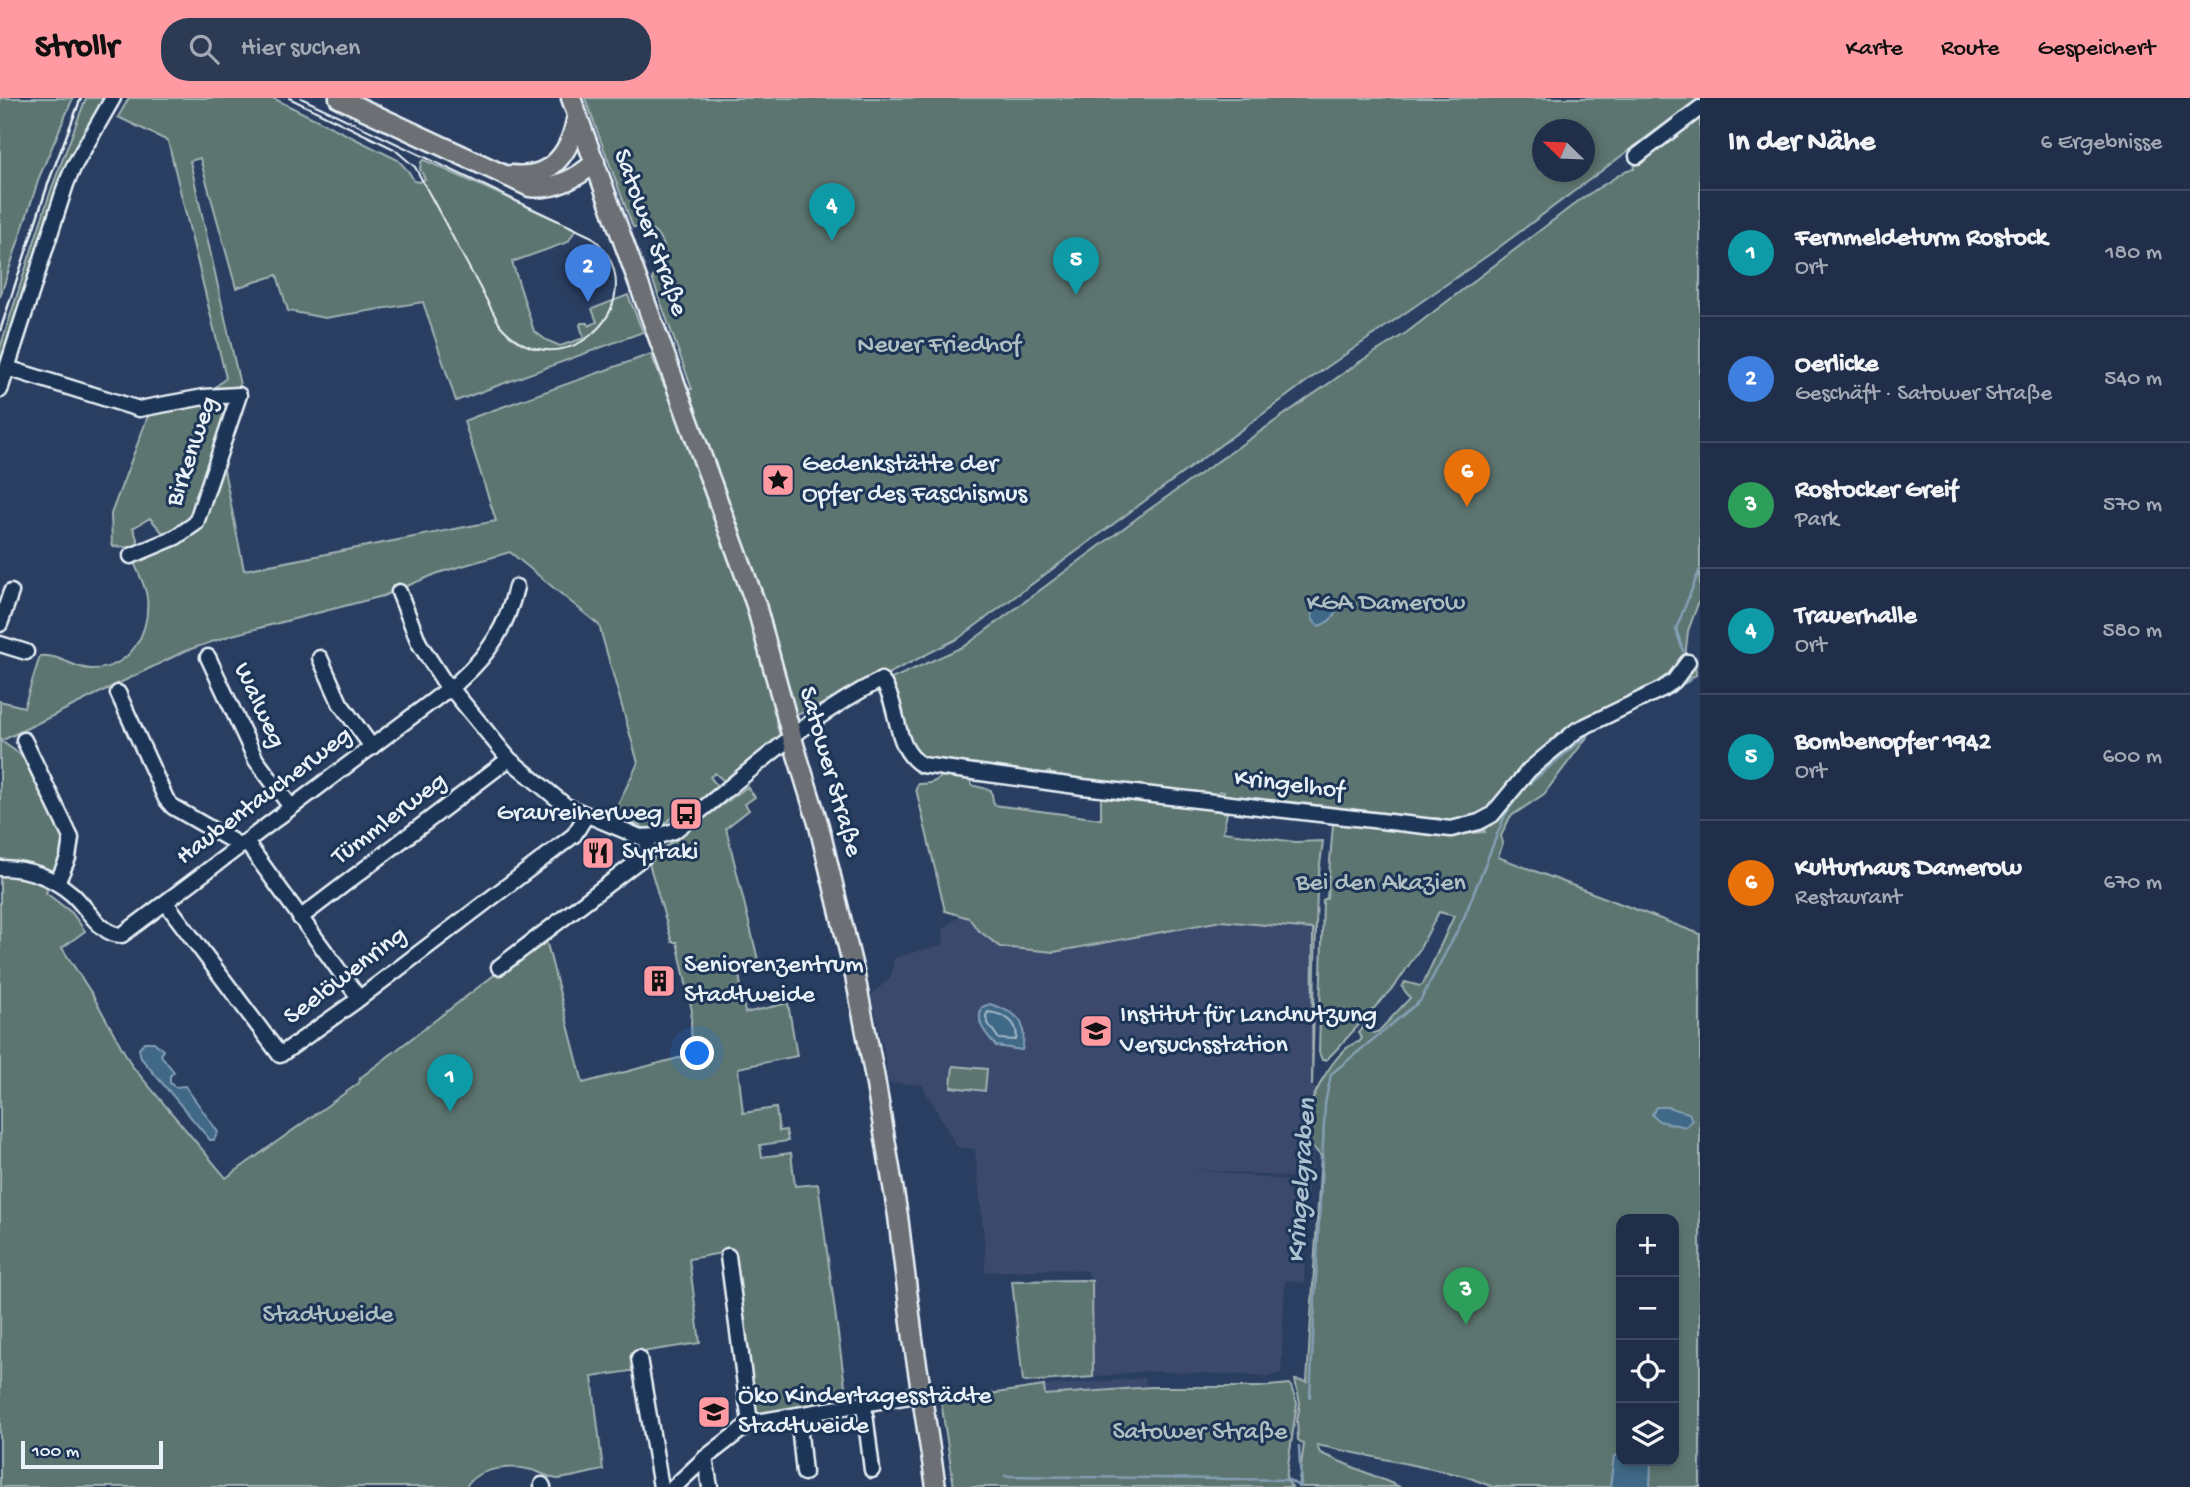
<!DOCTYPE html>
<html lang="de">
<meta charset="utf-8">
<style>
:root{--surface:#202e49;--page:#2d3a53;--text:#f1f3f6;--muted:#a2a8b4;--line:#3d4a61;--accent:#ff9aa2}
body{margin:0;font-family:"Gochi Hand",sans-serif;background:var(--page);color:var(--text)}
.controls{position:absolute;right:21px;bottom:21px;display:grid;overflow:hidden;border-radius:14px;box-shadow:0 4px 10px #0003}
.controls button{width:63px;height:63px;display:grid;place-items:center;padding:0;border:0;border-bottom:2px solid var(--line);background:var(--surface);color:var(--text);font:35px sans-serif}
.compass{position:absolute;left:1532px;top:21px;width:63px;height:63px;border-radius:50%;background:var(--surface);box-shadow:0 4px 10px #0003;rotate:293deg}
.scale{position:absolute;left:21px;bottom:18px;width:142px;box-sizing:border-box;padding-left:7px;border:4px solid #e8f1f8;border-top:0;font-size:19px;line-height:24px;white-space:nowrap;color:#e8f1f8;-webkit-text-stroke:5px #1d3557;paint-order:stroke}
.you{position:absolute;left:698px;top:956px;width:24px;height:24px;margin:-18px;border:5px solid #fff;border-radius:50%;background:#1a73e8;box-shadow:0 0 0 10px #1a73e833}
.badge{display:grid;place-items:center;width:46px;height:46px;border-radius:50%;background:var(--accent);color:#fff;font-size:23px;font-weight:700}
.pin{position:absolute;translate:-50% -58px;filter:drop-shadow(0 2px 4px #0008)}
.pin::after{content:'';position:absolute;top:37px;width:24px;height:21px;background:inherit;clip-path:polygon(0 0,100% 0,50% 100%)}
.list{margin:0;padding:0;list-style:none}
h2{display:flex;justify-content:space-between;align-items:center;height:91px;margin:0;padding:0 28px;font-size:30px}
h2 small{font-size:23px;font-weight:400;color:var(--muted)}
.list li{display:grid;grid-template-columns:46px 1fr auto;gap:21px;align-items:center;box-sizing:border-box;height:126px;padding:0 28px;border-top:2px solid var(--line)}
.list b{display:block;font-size:26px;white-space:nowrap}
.list p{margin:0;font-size:23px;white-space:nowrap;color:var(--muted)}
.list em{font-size:23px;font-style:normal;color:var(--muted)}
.icon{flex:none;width:38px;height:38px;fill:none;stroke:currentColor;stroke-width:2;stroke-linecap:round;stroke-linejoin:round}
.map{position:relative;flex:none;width:1700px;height:1389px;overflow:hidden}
header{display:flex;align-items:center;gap:42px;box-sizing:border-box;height:98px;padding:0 35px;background:var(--accent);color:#111}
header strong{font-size:33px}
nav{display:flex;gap:38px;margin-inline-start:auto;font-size:24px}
.search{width:490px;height:63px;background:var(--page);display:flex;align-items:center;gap:18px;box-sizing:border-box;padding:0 24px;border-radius:28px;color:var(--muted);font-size:26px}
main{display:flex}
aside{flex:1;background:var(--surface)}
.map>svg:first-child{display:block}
.built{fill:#3a496d}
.green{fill:#5d7470;stroke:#a2b2b4;stroke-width:2;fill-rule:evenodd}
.water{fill:#3f6987;stroke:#839fb4;stroke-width:2}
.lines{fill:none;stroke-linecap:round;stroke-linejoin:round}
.shore{stroke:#a4bbcb;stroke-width:2}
.stream{stroke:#839fb4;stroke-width:2.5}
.minor-casing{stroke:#e8f1f8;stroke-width:19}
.major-casing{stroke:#e8f1f8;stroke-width:23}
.minor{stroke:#1d3557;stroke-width:14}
.major{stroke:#6c6f75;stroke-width:18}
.tram{stroke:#e8f1f8;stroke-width:2}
.rail{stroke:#e8f1f8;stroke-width:2.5}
.labels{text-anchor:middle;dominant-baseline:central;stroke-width:6;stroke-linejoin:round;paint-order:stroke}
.street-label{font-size:26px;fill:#e8f1f8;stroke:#1d3557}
.park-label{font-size:26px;fill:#b0bfc2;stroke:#1d3557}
.poi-label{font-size:26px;fill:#e8f1f8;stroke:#1d3557;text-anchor:start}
.water-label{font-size:28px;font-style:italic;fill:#adc1d0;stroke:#1d3557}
</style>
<header>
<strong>Strollr</strong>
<div class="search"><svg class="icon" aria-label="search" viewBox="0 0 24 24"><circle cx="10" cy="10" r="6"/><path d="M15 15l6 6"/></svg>Hier suchen</div>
<nav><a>Karte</a><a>Route</a><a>Gespeichert</a></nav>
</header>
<main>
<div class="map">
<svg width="1700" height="1389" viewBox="0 0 1700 1389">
<rect width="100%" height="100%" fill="#2a3e61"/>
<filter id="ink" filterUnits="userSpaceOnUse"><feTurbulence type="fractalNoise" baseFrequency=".0143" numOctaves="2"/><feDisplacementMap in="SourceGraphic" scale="14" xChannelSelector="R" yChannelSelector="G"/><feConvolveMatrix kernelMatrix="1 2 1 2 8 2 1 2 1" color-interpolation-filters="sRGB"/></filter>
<g filter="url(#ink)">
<g class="built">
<path d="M960,817L969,820L977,831L1000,849L1054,854L1221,823L1313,831L1315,838L1312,989L1316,990L1312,1081L1191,1071L1308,1085L1304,1185L1285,1182L1281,1275L1270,1278L1144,1273L1093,1279L1092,1183L1087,1173L1060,1171L985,1174V1149L975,1051L957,1049L922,987L888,985L886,963L871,897L891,879L894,860L944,846L943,832Z"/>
<path d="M1145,1280L1146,1289L1044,1297V1288Z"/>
</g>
<g class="green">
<path d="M0,0H73L40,77L0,199Z"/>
<path d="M86,0H104L60,82L0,274V250L51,92Z"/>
<path d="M129,0H273L398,62L409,74L414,83L419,84L425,81L420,71L421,64L424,62L576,131L568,144L512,164L534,233L546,242L560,248L584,240L580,227L581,225H588L589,228L597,224L592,211L628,197L643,234L456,303L423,204L325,220L288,213L277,177L236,190L200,60L190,63L242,296V305L223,367L244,472L496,423L464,323L474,319L651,256L664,288L692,291L652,180C670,167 669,141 649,131C643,128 638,129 633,129L585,0H1699L1490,156L1310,281L959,540L874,583L802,615L776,623L780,639L725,684L715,675L710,679L719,690L703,705L683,709L663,728L646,731L614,715L638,665L599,527L510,454L438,475L383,498L232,537L185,553L1,643L24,659L66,747L46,795L72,815L85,833L62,850L92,896L132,968L226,1080L359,985L360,980L545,838L583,985L690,957C694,942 689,928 692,913L677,844H672L648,762L747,689L755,699L745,706L749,712L726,730L760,870L739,876L745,915L788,905L797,958L738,970L743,1015L776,1010L779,1033L786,1032L788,1043L760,1047L762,1059L791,1055L795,1088L818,1086L847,1303L753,1317L732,1153L689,1161L700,1245L635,1255L637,1272L592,1279L603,1372C588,1375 573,1379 559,1381C550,1381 541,1374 532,1372C513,1367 476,1369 466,1389H0V603L24,609L40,558C61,556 73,571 92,571C131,571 150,534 147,500C146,488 138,475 134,464L190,431L206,397C193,416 188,435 162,434L150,420L133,430L139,446L134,450L112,448L111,416L151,310L204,299L226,280L168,43L118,19ZM1542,32H1584V74H1542Z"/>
<path d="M1700,14V500L1688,533L1685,560L1695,565L1696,577L1644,609L1591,634L1544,696L1510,719L1501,738L1503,745L1498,759L1700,836V1389H1493L1465,1378L1317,1347L1320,1355L1400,1389H1298L1304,1346L1298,1342L1297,1323L1300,1305L1295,1282L1307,1284L1321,1058C1313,1049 1305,1043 1305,1030C1304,1009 1337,946 1359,944L1362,940L1358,935L1364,928L1374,935L1379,933L1410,900L1402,889L1405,884L1420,888L1423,886L1454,818L1439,814L1419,852L1397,885L1335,953L1326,962H1322L1319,954L1323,802L1327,800L1333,726L1337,724L1450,737L1485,734L1481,729L1442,726L1439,720H1433L1431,724L1223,698L1224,694L1219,693L1214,698L1051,680L1050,674L1044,675V677L1003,674L1002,671L996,670L931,665L910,650L889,582L965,548L1144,415L1361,263L1406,235L1581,101L1627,72L1634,71L1635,65ZM1621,1121H1674V1363H1621Z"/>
<path d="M945,674L971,678V687L991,692L994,707L1101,721V694L1211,707V712L1227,715L1223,734L1295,744L1323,743L1317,791L1312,988L1313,831L1221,823L1054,854L1000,849L977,831L969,820L945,813L916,691L918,686C930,686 938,684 945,674Z"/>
<path d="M953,968L987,971L985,993L951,989Z"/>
<path d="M1083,1182L1092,1183L1093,1279L1026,1284L1023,1283L1012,1183Z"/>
<path d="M1290,1286L1297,1305L1286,1381L1292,1389H954L941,1303L1044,1288L1045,1297L1151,1289H1258Z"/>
</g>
<g class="water">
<path d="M1327,500L1336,504C1339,517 1330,524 1319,528C1304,518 1316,506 1327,500Z"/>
<path d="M990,906C1018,916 1028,921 1022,952L996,948C986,935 975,926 982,909Z"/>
<path d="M144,944H154L163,952L161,957L174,974L170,978V985L175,989L185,988L218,1034L214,1042H210L141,960L139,951Z"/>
<path d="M1656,1009H1667L1689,1015L1692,1022L1686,1029L1659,1023L1652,1017Z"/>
<path d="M1621,1357V1363H1651L1650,1389H1610L1614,1358Z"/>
</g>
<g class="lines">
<path class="shore" d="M988,914C1004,916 1020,924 1016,942L999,941L987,924L986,918Z"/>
<g class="stream">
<path d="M1683,553L1676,531L1700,471"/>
<path d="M1677,589L1691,582L1689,573"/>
<path d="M1310,1299L1325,1006L1331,976L1420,903L1463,822L1505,717L1523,691L1591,634L1656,602"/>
<path d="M1299,1348L1301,1389"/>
<path d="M1005,1378L1289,1382L1300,1389"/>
</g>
<defs>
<g id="minor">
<path d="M1637,58L1700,10"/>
<path d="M7,270L139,311L204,299L239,297L196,425L176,439L131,458"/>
<path d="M0,292L66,86L74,68L113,0"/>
<path d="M399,494L419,545L450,593L455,595L509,661L566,708L640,739L659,738L674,733C743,682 803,620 881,582C901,607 892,650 922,667L1083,689L1451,731L1479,724L1492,717L1529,672L1577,632L1662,591L1674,583L1688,564"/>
<path d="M0,526L11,494"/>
<path d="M0,546L26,554"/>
<path d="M208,559L256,662L291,709"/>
<path d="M320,560L340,605L372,649"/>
<path d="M118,595L166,701L173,709L241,748"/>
<path d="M24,642L71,740L68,760L57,785"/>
<path d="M246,744L359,900"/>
<path d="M0,770C27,770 51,778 72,796C87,809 100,837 122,837L443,595C451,592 454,588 460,582C490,555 507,528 516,489"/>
<path d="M166,805L280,957L356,903L574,737L586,718"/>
<path d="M300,820L509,661"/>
<path d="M499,869L645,758L649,739"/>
<path d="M728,1158L750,1325"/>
<path d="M639,1260L661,1389"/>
<path d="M864,1307L872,1372"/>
<path d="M798,1317L804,1375"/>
<path d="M705,1360L710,1389"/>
<path d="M542,1387L543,1389"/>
<path d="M674,1389L705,1360L750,1325L922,1296"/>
</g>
<g id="major">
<path d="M339,0L530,89C554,92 578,80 595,64"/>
<path d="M571,0L756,507L795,650L819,728L855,878L874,975L898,1118L913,1241L936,1389"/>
<path d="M511,77C552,82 571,54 577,17"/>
</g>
</defs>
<use href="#minor" class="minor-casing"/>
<use href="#major" class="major-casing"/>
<use href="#minor" class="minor"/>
<use href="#major" class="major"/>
<path class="tram" d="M289,0L394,51L415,69L500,227C562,299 662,200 592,139L301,0"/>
<path class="rail" d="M0,233L49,83L81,0"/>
</g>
</g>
<defs>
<symbol id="sight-square" viewBox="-11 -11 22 22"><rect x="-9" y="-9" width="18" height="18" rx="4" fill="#ff9aa2" stroke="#1d3557"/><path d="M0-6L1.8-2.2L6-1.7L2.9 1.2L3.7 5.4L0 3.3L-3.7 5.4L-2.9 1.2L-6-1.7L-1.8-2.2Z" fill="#111"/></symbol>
<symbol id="bus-square" viewBox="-11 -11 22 22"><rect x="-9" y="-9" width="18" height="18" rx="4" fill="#ff9aa2" stroke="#1d3557"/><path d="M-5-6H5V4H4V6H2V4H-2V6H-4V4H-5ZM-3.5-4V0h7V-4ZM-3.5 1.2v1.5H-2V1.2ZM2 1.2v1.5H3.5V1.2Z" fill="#111"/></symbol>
<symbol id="restaurant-square" viewBox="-11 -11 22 22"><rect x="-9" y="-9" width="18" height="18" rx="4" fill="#ff9aa2" stroke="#1d3557"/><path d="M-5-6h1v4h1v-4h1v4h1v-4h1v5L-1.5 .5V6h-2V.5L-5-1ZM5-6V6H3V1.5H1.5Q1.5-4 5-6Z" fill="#111"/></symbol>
<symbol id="building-square" viewBox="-11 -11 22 22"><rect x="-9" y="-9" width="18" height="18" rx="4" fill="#ff9aa2" stroke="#1d3557"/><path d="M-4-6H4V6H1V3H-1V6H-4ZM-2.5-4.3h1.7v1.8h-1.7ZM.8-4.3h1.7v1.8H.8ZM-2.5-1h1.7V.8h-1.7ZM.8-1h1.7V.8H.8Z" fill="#111"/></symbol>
<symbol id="university-square" viewBox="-11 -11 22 22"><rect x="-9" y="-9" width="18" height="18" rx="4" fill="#ff9aa2" stroke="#1d3557"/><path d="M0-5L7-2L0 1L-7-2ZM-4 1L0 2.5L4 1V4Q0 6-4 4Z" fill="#111"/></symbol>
<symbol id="school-square" viewBox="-11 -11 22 22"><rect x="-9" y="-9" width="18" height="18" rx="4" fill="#ff9aa2" stroke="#1d3557"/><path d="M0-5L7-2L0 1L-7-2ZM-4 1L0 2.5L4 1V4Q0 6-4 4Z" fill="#111"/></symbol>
</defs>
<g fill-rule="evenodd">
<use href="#sight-square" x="759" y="363" width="38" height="38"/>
<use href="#bus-square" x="667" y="697" width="38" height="38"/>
<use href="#restaurant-square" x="579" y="736" width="38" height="38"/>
<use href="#building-square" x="640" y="864" width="38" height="38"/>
<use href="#university-square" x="1077" y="914" width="38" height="38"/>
<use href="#school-square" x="695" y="1295" width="38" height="38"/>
</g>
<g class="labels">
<g class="street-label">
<text transform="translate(649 135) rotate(70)">Satower Straße</text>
<text transform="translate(193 354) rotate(-71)">Birkenweg</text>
<text transform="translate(258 608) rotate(65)">Walweg</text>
<text transform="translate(829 674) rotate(74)">Satower Straße</text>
<text transform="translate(1289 688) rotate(7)">Kringelhof</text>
<text transform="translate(265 699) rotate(-37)">Haubentaucherweg</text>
<text transform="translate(390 722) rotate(-37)">Tümmlerweg</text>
<text transform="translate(346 879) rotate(-37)">Seelöwenring</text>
</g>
<g class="park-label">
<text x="939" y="248">Neuer Friedhof</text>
<text x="1386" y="506">KGA Damerow</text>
<text x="1381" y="786">Bei den Akazien</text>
<text x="328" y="1218">Stadtweide</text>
<text x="1200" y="1335">Satower Straße</text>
</g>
<g class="poi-label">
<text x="802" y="367">Gedenkstätte der<tspan x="802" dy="30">Opfer des Faschismus</tspan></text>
<text x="662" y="716" text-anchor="end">Graureiherweg</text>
<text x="622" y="755">Syrtaki</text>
<text x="684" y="868">Seniorenzentrum<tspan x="684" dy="30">Stadtweide</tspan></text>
<text x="1120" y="918">Institut für Landnutzung<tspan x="1120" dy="30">Versuchsstation</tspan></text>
<text x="738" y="1299">Öko Kindertagesstädte<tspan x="738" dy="30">Stadtweide</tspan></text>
</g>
<g class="water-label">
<text transform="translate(1303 1083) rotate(-86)">Kringelgraben</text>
</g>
</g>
</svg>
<div class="controls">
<button>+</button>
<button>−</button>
<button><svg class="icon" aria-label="locate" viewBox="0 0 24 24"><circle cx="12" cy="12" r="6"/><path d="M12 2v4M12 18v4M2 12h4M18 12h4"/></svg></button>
<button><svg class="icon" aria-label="layers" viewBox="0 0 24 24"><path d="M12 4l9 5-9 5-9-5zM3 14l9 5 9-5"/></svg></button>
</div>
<svg class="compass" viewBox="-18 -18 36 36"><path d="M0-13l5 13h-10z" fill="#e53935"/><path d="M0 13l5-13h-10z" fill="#a2a8b4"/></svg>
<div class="scale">100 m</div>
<div class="you"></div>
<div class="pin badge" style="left:450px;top:1014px;background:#0f9aa8">1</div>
<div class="pin badge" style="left:588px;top:204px;background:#3f7fe0">2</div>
<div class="pin badge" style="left:1466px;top:1227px;background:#2e9e5b">3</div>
<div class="pin badge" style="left:832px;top:143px;background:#0f9aa8">4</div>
<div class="pin badge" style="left:1076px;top:197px;background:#0f9aa8">5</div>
<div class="pin badge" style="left:1467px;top:409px;background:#e8710a">6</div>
</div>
<aside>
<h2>In der Nähe<small>6 Ergebnisse</small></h2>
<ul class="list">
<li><span class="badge" style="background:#0f9aa8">1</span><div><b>Fernmeldeturm Rostock</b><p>Ort</p></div><em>180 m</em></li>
<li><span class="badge" style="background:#3f7fe0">2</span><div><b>Oerlicke</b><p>Geschäft · Satower Straße</p></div><em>540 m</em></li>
<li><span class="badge" style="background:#2e9e5b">3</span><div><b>Rostocker Greif</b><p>Park</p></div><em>570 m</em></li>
<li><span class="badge" style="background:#0f9aa8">4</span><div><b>Trauerhalle</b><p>Ort</p></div><em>580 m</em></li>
<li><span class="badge" style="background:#0f9aa8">5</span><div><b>Bombenopfer 1942</b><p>Ort</p></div><em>600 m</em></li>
<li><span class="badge" style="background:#e8710a">6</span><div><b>Kulturhaus Damerow</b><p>Restaurant</p></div><em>670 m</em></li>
</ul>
</aside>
</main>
